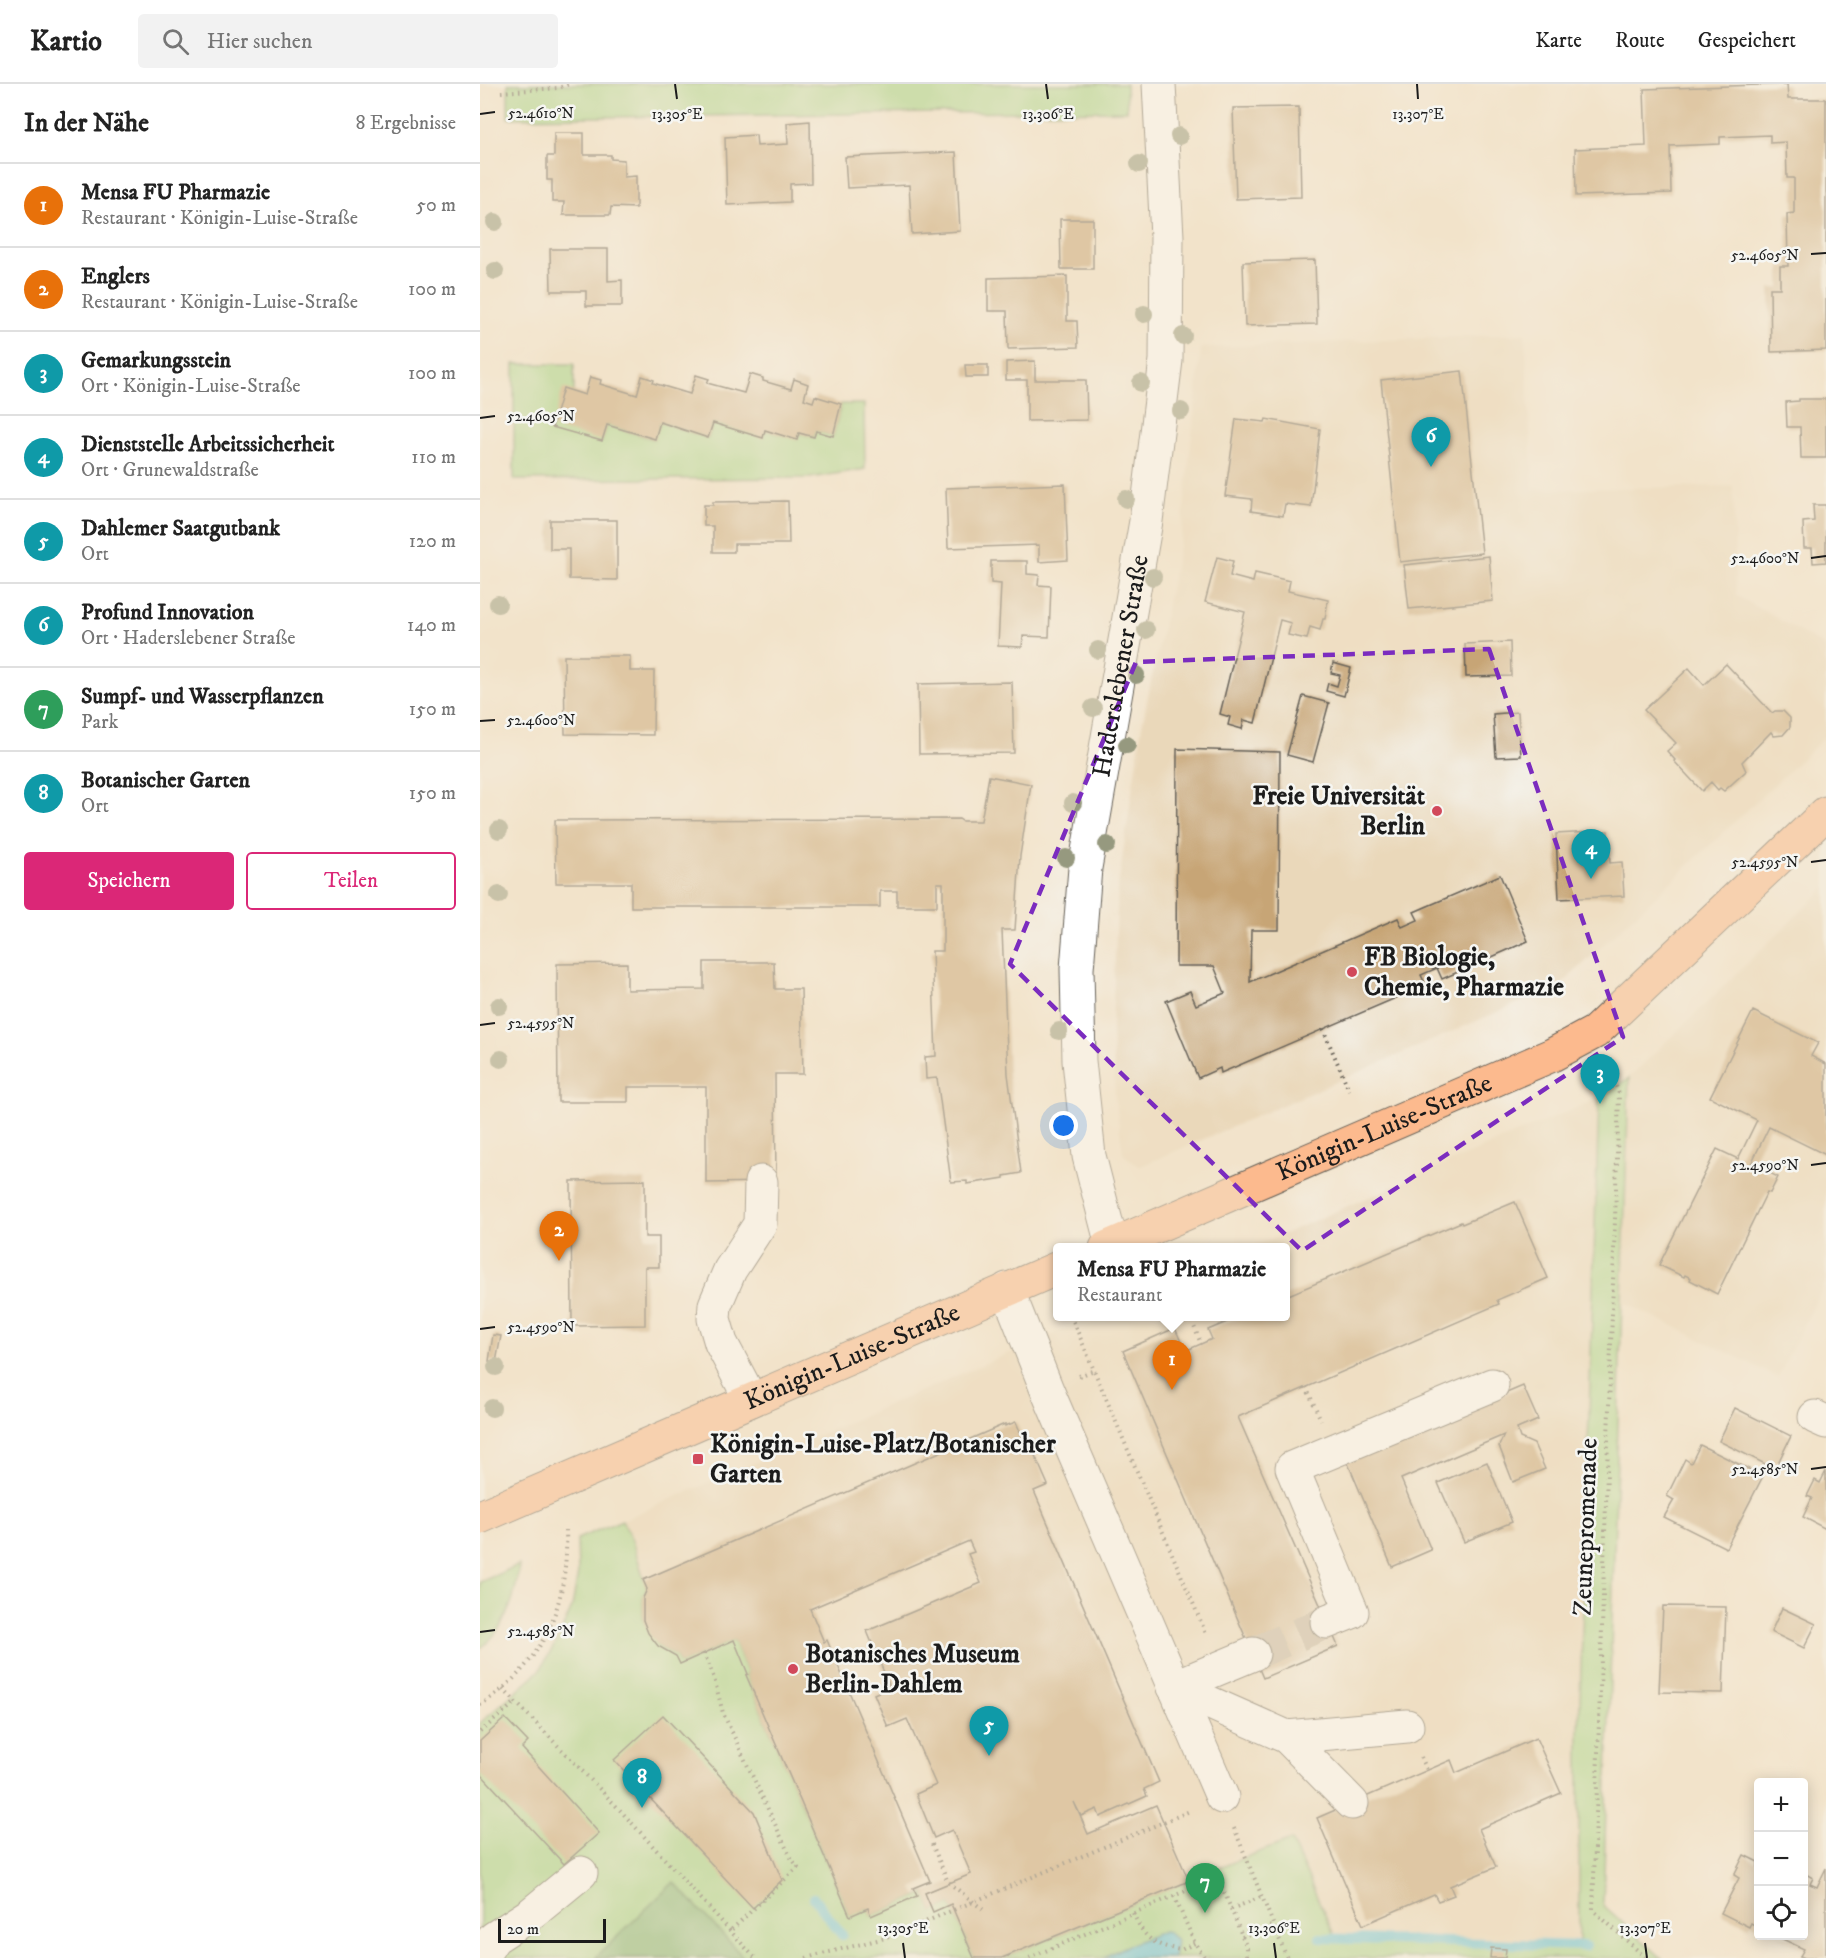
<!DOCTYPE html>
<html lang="de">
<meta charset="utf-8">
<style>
:root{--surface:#fff;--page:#f2f2f2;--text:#222;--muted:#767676;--line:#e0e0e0;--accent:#db2777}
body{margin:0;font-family:"IM FELL DW Pica",serif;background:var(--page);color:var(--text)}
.controls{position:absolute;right:18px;bottom:18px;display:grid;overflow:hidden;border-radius:6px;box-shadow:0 3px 15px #0003}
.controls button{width:54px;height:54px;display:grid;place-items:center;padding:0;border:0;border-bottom:2px solid var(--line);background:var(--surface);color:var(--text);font:30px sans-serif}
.scale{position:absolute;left:18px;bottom:15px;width:108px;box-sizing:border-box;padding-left:6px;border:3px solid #1c1c1c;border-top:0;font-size:16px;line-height:21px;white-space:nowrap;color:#1c1c1c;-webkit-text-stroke:4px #f6f6f2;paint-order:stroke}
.you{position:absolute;left:584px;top:1042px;width:21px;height:21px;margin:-15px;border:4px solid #fff;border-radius:50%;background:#1a73e8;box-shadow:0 0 0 9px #1a73e833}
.badge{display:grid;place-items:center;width:39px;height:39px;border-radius:50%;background:var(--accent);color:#fff;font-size:20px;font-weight:700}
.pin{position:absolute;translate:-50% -50px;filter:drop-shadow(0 2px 3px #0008)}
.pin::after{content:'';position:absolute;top:32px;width:21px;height:18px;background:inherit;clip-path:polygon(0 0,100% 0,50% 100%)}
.popup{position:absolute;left:573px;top:1159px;width:237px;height:78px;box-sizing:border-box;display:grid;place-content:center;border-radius:6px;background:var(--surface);filter:drop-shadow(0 2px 4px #0005);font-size:20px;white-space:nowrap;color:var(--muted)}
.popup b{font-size:22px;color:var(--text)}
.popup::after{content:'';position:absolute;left:50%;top:100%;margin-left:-12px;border:12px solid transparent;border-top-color:var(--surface)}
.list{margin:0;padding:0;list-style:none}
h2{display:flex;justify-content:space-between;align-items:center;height:78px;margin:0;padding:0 24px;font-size:26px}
h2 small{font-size:20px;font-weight:400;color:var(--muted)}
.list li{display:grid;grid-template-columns:39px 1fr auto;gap:18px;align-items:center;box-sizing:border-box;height:84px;padding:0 24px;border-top:2px solid var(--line)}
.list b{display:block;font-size:22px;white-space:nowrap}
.list p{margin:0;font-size:20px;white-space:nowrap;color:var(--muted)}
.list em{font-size:20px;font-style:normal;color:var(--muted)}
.actions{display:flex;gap:12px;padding:18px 24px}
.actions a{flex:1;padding:14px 0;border:2px solid var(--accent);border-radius:6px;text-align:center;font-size:21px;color:var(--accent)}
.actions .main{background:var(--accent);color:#fff}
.icon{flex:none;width:33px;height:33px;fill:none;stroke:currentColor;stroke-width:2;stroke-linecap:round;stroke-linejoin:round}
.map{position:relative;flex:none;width:1346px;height:1874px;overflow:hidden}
header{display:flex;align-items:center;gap:36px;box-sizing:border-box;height:84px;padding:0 30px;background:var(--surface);border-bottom:2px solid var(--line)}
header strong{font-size:28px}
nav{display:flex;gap:33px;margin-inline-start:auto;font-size:21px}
.search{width:420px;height:54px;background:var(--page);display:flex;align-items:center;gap:15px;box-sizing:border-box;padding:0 21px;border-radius:6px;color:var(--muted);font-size:22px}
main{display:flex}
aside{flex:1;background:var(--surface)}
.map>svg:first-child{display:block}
.built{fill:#ead8ba}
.green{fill:#a0d585;stroke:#5e7850;stroke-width:1.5}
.forest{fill:#80b672;stroke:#4e6947;stroke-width:1.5}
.water{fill:#5cc3da;stroke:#3c707b;stroke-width:1.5}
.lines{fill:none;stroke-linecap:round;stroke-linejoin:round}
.stream{stroke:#5cc3da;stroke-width:10}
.building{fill:#c7a576}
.minor-tunnel{stroke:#c7bba8;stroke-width:33;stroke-dasharray:33 16;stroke-linecap:butt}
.minor-casing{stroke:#676259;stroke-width:35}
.major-casing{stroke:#676259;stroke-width:35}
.path{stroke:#676259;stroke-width:4;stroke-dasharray:1.5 4.5;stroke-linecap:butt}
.minor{stroke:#fff;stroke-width:33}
.major{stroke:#fcba8e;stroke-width:33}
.tree{fill:#96997f}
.marked{fill:none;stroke:#7b2cbf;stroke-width:4.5;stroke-dasharray:12 8;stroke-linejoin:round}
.ticks{fill:none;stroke:#1c1c1c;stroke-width:2}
.poi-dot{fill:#d1495b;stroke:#f6f6f2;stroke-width:2}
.labels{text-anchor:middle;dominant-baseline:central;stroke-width:5;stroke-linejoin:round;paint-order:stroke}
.street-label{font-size:26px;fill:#1c1c1c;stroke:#f6f6f2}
.poi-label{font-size:26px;font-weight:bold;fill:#1c1c1c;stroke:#f6f6f2;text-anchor:start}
.ticks-label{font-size:15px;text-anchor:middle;fill:#1c1c1c;stroke:#f6f6f2;stroke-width:5;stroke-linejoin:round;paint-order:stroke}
</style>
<header>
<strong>Kartio</strong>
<div class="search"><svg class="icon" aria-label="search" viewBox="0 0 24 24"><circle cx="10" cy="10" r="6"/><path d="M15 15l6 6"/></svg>Hier suchen</div>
<nav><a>Karte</a><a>Route</a><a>Gespeichert</a></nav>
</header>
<main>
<aside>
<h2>In der Nähe<small>8 Ergebnisse</small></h2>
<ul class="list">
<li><span class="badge" style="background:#e8710a">1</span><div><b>Mensa FU Pharmazie</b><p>Restaurant · Königin-Luise-Straße</p></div><em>50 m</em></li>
<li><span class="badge" style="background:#e8710a">2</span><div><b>Englers</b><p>Restaurant · Königin-Luise-Straße</p></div><em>100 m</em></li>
<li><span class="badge" style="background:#0f9aa8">3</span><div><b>Gemarkungsstein</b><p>Ort · Königin-Luise-Straße</p></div><em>100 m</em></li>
<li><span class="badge" style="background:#0f9aa8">4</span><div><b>Dienststelle Arbeitssicherheit</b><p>Ort · Grunewaldstraße</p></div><em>110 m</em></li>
<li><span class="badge" style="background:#0f9aa8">5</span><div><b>Dahlemer Saatgutbank</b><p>Ort</p></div><em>120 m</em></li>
<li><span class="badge" style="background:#0f9aa8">6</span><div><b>Profund Innovation</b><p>Ort · Haderslebener Straße</p></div><em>140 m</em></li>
<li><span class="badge" style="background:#2e9e5b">7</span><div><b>Sumpf- und Wasserpflanzen</b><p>Park</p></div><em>150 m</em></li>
<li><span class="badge" style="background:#0f9aa8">8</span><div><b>Botanischer Garten</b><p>Ort</p></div><em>150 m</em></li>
</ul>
<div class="actions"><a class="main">Speichern</a><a>Teilen</a></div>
</aside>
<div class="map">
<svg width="1346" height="1874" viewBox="0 0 1346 1874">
<rect width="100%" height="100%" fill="#f6f6f2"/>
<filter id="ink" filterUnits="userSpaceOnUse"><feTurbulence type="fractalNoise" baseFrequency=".0167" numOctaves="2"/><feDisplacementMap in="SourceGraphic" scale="12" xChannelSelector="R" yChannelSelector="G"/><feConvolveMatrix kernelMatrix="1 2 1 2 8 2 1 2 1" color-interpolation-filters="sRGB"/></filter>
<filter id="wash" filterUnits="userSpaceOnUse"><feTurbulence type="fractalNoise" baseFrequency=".008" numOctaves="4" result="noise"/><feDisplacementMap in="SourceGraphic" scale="24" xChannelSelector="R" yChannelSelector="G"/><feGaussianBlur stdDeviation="1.35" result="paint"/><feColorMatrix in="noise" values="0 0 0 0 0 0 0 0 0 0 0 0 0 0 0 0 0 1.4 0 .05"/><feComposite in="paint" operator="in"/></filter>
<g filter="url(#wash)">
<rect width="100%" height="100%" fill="#f2e3cb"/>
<g class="built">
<path d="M1045,250L1053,406L1253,402L1256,511L1346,563V652L1082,900L659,1083L643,1070L635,1012L632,945L638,803L662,641L701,454L721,264Z"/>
<path d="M1346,803V1197L1298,1293L1143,1218L1149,994Z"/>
<path d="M1119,1014L1099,1647V1865L857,1857L811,1757L766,1773L522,1874H494L471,1820L453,1828L445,1809L391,1832H370L266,1591L268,1590L254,1557L200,1580L196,1572L178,1562L163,1536V1496L152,1456L142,1436L613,1233L806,1232V1164L773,1163Z"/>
</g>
<g class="green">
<path d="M28,0H646L647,27L28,34Z"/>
<path d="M34,280H94V308L122,357L127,341L174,355L180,338L228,354L233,339L283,353L285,346L317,355L319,349L334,353L336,347L353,352L361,320H384L385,385L330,394L34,396Z"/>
<path d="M1149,994L1123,1821L1182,1874H522L766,1773L811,1756L857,1857L1099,1865V1647L1119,1014Z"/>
<path d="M142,1436L152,1456L167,1505L163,1514V1536L178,1562L196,1572L200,1580L254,1556L268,1590L266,1591L370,1832L388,1824L391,1832L445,1809L453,1828L471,1820L494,1874H0V1639L60,1586L78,1555L92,1523L98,1489L97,1455Z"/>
<path d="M39,1481C36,1512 26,1545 0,1565V1498Z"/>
</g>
<path class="forest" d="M194,1798L264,1874H115Z"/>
<path class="water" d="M683,1847L688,1848L696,1857L693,1874H624C642,1861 663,1857 683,1847Z"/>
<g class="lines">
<g class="stream">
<path d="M334,1814L362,1851"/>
<path d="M840,1854L1105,1862"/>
</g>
</g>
<g id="blocks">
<g class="building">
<path d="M1307,0L1308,15H1346V266L1291,268L1290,204H1300V182H1308L1307,130L1314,129V94H1307L1306,58L1290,59V51L1240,53V60L1190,62L1191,109L1096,112L1095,65L1166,62L1164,5Z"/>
<path d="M819,23L821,113L756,115L753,24Z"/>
<path d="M330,37L331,99L310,100V118L247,121L245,53L276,51L277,62L308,60L307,39Z"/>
<path d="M74,49H104V71H131V75L144,76V93L156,92V124L131,123L130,131H83L84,118H72V96H67V72H74Z"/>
<path d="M476,68L480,147L432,150L429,101L367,104L365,73Z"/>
<path d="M580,135H613V185H581Z"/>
<path d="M70,165H128V197L142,196V222H106V207H71Z"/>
<path d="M835,176L837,240L765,242L763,178Z"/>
<path d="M587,192V237H597L598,263L528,265L527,227H508V194Z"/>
<path d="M555,277V296H606L607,336L547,337V296H526V278Z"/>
<path d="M485,281H508V293H486Z"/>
<path d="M982,287L1002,469L920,478L901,296Z"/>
<path d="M270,290L283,294V297L311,305L314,295L328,300L324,315L333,318L335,312L361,320L353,352L336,347L334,353L319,349L317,356L285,346L283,354L233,339L228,354L180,338L175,355L127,341L122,357L72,343L83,304L105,311L110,293L121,296L120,300L157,311L162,292L174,296L173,299L210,310L216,291L229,295L227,299L264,309Z"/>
<path d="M1319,315H1346V374H1321L1320,343H1307L1306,318L1319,317Z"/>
<path d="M756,335L785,338L786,335L840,345L831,423L805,420L803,432L771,427L772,415L745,412Z"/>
<path d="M585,400L588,476L559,478V461L468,464L466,404Z"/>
<path d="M308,417L309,460H254V468H233V442H224V421H233V418Z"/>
<path d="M1333,421H1346V478L1333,479L1332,464H1324L1323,438L1334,437Z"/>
<path d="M70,436H137V496L89,495V465H70Z"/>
<path d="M1009,472L1013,517L929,525L924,481Z"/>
<path d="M737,473L753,477L750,492L773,498L775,489L810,497L808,507L848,516L845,535H843L840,546L830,543L827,555L808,551L811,539L800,536L775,639L764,636L762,645L748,641L750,633L740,630L765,528L725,518Z"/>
<path d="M511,477H547V490L559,491L558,501L571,502L569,553L543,552L542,563L518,562L521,500L511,499Z"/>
<path d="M1030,558L1031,592L986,593L985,560Z"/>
<path d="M84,572H150V587H174L173,651L85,650Z"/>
<path d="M853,579L871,584L864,612L846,607L848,599L857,602L860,591L851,589Z"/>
<path d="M1246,580L1292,629L1295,627H1303L1310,634V643L1303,651L1294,652L1291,648L1262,678L1266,687L1244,707L1240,704L1238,706L1231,698L1222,707L1194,677L1195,676L1187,667L1196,659L1164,626L1209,584L1224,601Z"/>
<path d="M532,598L534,669L439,670L438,600Z"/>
<path d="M823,612L849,619L833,678L807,671Z"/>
<path d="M1038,628L1041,672L1016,673L1013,630Z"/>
<path d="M697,665L800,668L799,846H771L770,898L918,834L922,843L938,836L934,828L1020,791L1048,857L962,895L957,884L941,891L946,901L741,989L740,984L718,994L686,917L710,907L716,921L745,909L734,882H696Z"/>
<path d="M509,692L551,700L540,772L535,846H522L528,990L541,1089L524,1092V1094L487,1100V1097L471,1098L457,994L446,995L445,973L456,972L452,867H463V799H457V822H417V807H400V823H151V799H76L75,736L479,735L482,737H501Z"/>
<path d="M1128,747L1130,779L1142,778L1144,812L1079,815L1076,750Z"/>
<path d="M224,878H294L295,905H321L323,990H295L296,1098L226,1099V1003H148V1018H78L77,880L147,879V906L224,905Z"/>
<path d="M1273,927L1338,959L1331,972L1346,980V1071L1289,1043L1271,1080L1298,1093L1290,1109L1287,1108L1237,1210L1210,1196L1211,1194L1205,1191L1204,1193L1179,1181L1237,1065L1258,1075L1277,1036L1230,1013Z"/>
<path d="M165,1096V1153H179V1183H165V1241L92,1242L91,1097Z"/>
<path d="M1035,1118L1068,1194L1017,1216L1019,1220L758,1333L858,1562L783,1594L643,1267L695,1244L705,1267L732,1255L728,1246L759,1233H806V1212L981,1138L982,1140Z"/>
<path d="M13,1251L21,1252L16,1278L9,1277Z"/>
<path d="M1043,1302L1058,1336L1037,1345L1040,1354L1054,1360L1065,1385L1033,1398L1019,1362L1024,1351L921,1395L951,1466L912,1483L867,1377Z"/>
<path d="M1255,1324L1311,1352L1295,1385L1239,1357Z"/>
<path d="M536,1338L542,1352L546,1351L568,1401L554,1407L679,1698L664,1705L667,1712L620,1733L617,1725L601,1732L594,1718L608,1750L676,1721L709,1797L522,1874H494L471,1820L453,1828L445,1809L491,1790L472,1746L454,1754L436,1710L456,1701L427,1635L408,1643L394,1610L410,1603L387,1547L501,1499L488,1470L494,1468L489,1457L330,1525L344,1558L347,1556L450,1797L433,1804L437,1812L391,1832L388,1824L370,1832L266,1591L268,1590L254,1556L200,1580L196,1572L178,1562L168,1549L163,1536V1514L167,1505L163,1496L525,1340V1342Z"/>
<path d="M1220,1361L1283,1392L1246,1464L1184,1433L1194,1416L1187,1412L1205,1375L1211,1379Z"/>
<path d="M1007,1378L1032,1438L984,1458L958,1399Z"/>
<path d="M1346,1387V1445L1323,1433L1332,1414L1327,1412L1335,1396L1340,1399Z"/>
<path d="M1183,1522L1246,1523L1243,1609L1179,1608Z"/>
<path d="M1302,1524L1336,1540L1324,1564L1291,1548Z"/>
<path d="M183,1631L274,1728L302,1796L273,1824L134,1676Z"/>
<path d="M25,1634L48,1658L42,1664L119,1749L84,1780L0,1689V1657Z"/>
<path d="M1056,1654L1081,1709L999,1745L1016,1783L970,1802L974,1811L958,1817L954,1810L883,1841L837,1734L971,1676L976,1689Z"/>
<path d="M1264,1771L1278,1778V1843L1271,1839L1269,1843L1241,1829L1259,1794L1254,1791Z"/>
<path d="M1346,1784V1874H1325L1320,1872L1324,1865L1296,1852H1324V1789L1333,1794L1330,1800L1337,1803Z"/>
<path d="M1011,1864L1026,1865L1025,1874H1010Z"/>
</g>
</g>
</g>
<g filter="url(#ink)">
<use href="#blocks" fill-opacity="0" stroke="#676259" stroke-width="1.5"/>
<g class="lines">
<path class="minor-tunnel" d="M773,1570L847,1538"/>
<defs>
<g id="minor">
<path id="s1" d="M632,1161L609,1072L599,977L597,885L605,784L666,437L686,276L687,153L679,0"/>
<path d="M527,1205L567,1306L742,1713"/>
<path d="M271,1316L241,1259L234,1235L235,1221L250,1186L280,1140L281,1098"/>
<path d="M1335,1333L1346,1338"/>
<path d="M847,1538L872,1528L812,1384L1012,1301"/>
<path d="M694,1603L807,1653L872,1719"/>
<path d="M694,1603L773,1570"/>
<path d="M807,1653L927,1642"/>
<path d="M1,1874L14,1854L51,1830L101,1789"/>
</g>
<g id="major">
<path id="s2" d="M626,1164L1072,971L1115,948L1346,729"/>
<path id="s3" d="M0,1433L578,1184"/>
</g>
</defs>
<use href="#minor" class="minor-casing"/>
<use href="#major" class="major-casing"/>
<g class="path">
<path d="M21,8L78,4L90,0"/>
<path d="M843,945L869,1006"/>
<path d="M1132,991L1139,1010L1113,1826L1166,1874"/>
<path d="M591,1232L727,1552"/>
<path d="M710,1232L721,1260"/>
<path d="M599,1292L612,1287"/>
<path d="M826,1303L841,1336"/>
<path d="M224,1569L234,1594L243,1629L310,1772L318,1783L250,1847"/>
<path d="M23,1605L139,1725L275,1874"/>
<path d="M0,1621C64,1581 89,1519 86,1446"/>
<path d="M0,1648L36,1618"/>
<path d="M941,1673L947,1686"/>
<path d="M754,1744L807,1874"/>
<path d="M452,1760L468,1798L505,1827"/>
<path d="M694,1812L715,1859L725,1874"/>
<path d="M751,1825L781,1813"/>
<path d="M653,1829C665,1855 672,1861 701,1866L715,1859"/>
<path d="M762,1853L793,1841"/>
<path d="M529,1871L530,1874"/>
<path d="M326,1874L409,1853L710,1727"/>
<path d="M549,1874L738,1793L767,1864V1871L764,1874"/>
</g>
<use href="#minor" class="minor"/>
<use href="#major" class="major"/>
</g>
<g class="tree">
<circle cx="699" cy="52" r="9"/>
<circle cx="659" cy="80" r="9"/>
<circle cx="15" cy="138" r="9"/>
<circle cx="15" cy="187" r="9"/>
<circle cx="664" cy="230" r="9"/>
<circle cx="703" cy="252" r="9"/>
<circle cx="661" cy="299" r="9"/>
<circle cx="701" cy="327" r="9"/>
<circle cx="646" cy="415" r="9"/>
<circle cx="673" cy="493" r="9"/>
<circle cx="18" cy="520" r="9"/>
<circle cx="666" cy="546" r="9"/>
<circle cx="618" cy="566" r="9"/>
<circle cx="656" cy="591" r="9"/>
<circle cx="613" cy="624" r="9"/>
<circle cx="647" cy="661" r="9"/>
<circle cx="593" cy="719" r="9"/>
<circle cx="19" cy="746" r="9"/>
<circle cx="627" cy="761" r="9"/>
<circle cx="586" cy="774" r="9"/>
<circle cx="19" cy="811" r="9"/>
<circle cx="19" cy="922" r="9"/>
<circle cx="579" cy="947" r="9"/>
<circle cx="21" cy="975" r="9"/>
<circle cx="16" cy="1283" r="9"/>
<circle cx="12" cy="1324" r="9"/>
</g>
</g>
<path d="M0 0H1346V1874H0ZM1009,565L1143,953L822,1167L530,880L656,578Z" fill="#f2e3cb" fill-opacity=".55" fill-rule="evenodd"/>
<path class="marked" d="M1009,565L1143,953L822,1167L530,880L656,578Z"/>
<path class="ticks" d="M195,0L197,15M566,0L568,15M937,0L938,15M0,30L15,28M1331,170L1346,169M0,334L15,332M1331,474L1346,472M0,637L15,636M1331,778L1346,776M0,941L15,939M1331,1081L1346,1079M0,1245L15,1243M1331,1385L1346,1383M0,1548L15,1546M423,1859L425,1874M794,1859L796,1874M1165,1859L1167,1874"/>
<g class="poi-dot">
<circle cx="957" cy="727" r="6"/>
<circle cx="872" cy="888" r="6"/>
<rect x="212" y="1369" width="12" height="12" rx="3"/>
<circle cx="313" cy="1585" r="6"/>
</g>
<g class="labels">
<g class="street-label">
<text stroke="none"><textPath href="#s1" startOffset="586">Haderslebener Straße</textPath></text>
<text stroke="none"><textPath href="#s2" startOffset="303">Königin-Luise-Straße</textPath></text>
<text stroke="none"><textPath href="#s3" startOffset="405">Königin-Luise-Straße</textPath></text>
<text transform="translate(1106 1443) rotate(-88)">Zeunepromenade</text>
</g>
<g class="poi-label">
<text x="945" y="712" text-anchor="end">Freie Universität<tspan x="945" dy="30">Berlin</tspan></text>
<text x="884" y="873">FB Biologie,<tspan x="884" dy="30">Chemie, Pharmazie</tspan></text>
<text x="230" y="1360">Königin-Luise-Platz/Botanischer<tspan x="230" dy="30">Garten</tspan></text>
<text x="325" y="1570">Botanisches Museum<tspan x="325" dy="30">Berlin-Dahlem</tspan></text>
</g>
</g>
<g class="ticks-label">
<text x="61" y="34">52.4610°N</text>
<text x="197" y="35">13.305°E</text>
<text x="568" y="35">13.306°E</text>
<text x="938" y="35">13.307°E</text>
<text x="1285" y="176">52.4605°N</text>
<text x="61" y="337">52.4605°N</text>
<text x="1285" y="479">52.4600°N</text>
<text x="61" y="641">52.4600°N</text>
<text x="1285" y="783">52.4595°N</text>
<text x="61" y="944">52.4595°N</text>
<text x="1285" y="1086">52.4590°N</text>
<text x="61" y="1248">52.4590°N</text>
<text x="1285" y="1390">52.4585°N</text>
<text x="61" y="1552">52.4585°N</text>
<text x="423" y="1849">13.305°E</text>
<text x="794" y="1849">13.306°E</text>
<text x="1165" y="1849">13.307°E</text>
</g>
</svg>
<div class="controls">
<button>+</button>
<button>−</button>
<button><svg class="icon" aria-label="locate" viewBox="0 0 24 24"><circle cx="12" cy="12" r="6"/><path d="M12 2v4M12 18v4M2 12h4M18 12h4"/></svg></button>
</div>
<div class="scale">20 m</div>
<div class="you"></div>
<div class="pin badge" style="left:692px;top:1306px;background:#e8710a">1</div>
<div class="popup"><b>Mensa FU Pharmazie</b>Restaurant</div>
<div class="pin badge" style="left:79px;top:1177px;background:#e8710a">2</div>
<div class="pin badge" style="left:1120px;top:1020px;background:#0f9aa8">3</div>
<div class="pin badge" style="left:1111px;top:795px;background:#0f9aa8">4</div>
<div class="pin badge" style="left:509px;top:1672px;background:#0f9aa8">5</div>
<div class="pin badge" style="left:951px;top:383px;background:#0f9aa8">6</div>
<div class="pin badge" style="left:725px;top:1829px;background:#2e9e5b">7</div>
<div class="pin badge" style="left:162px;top:1724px;background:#0f9aa8">8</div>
</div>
</main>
